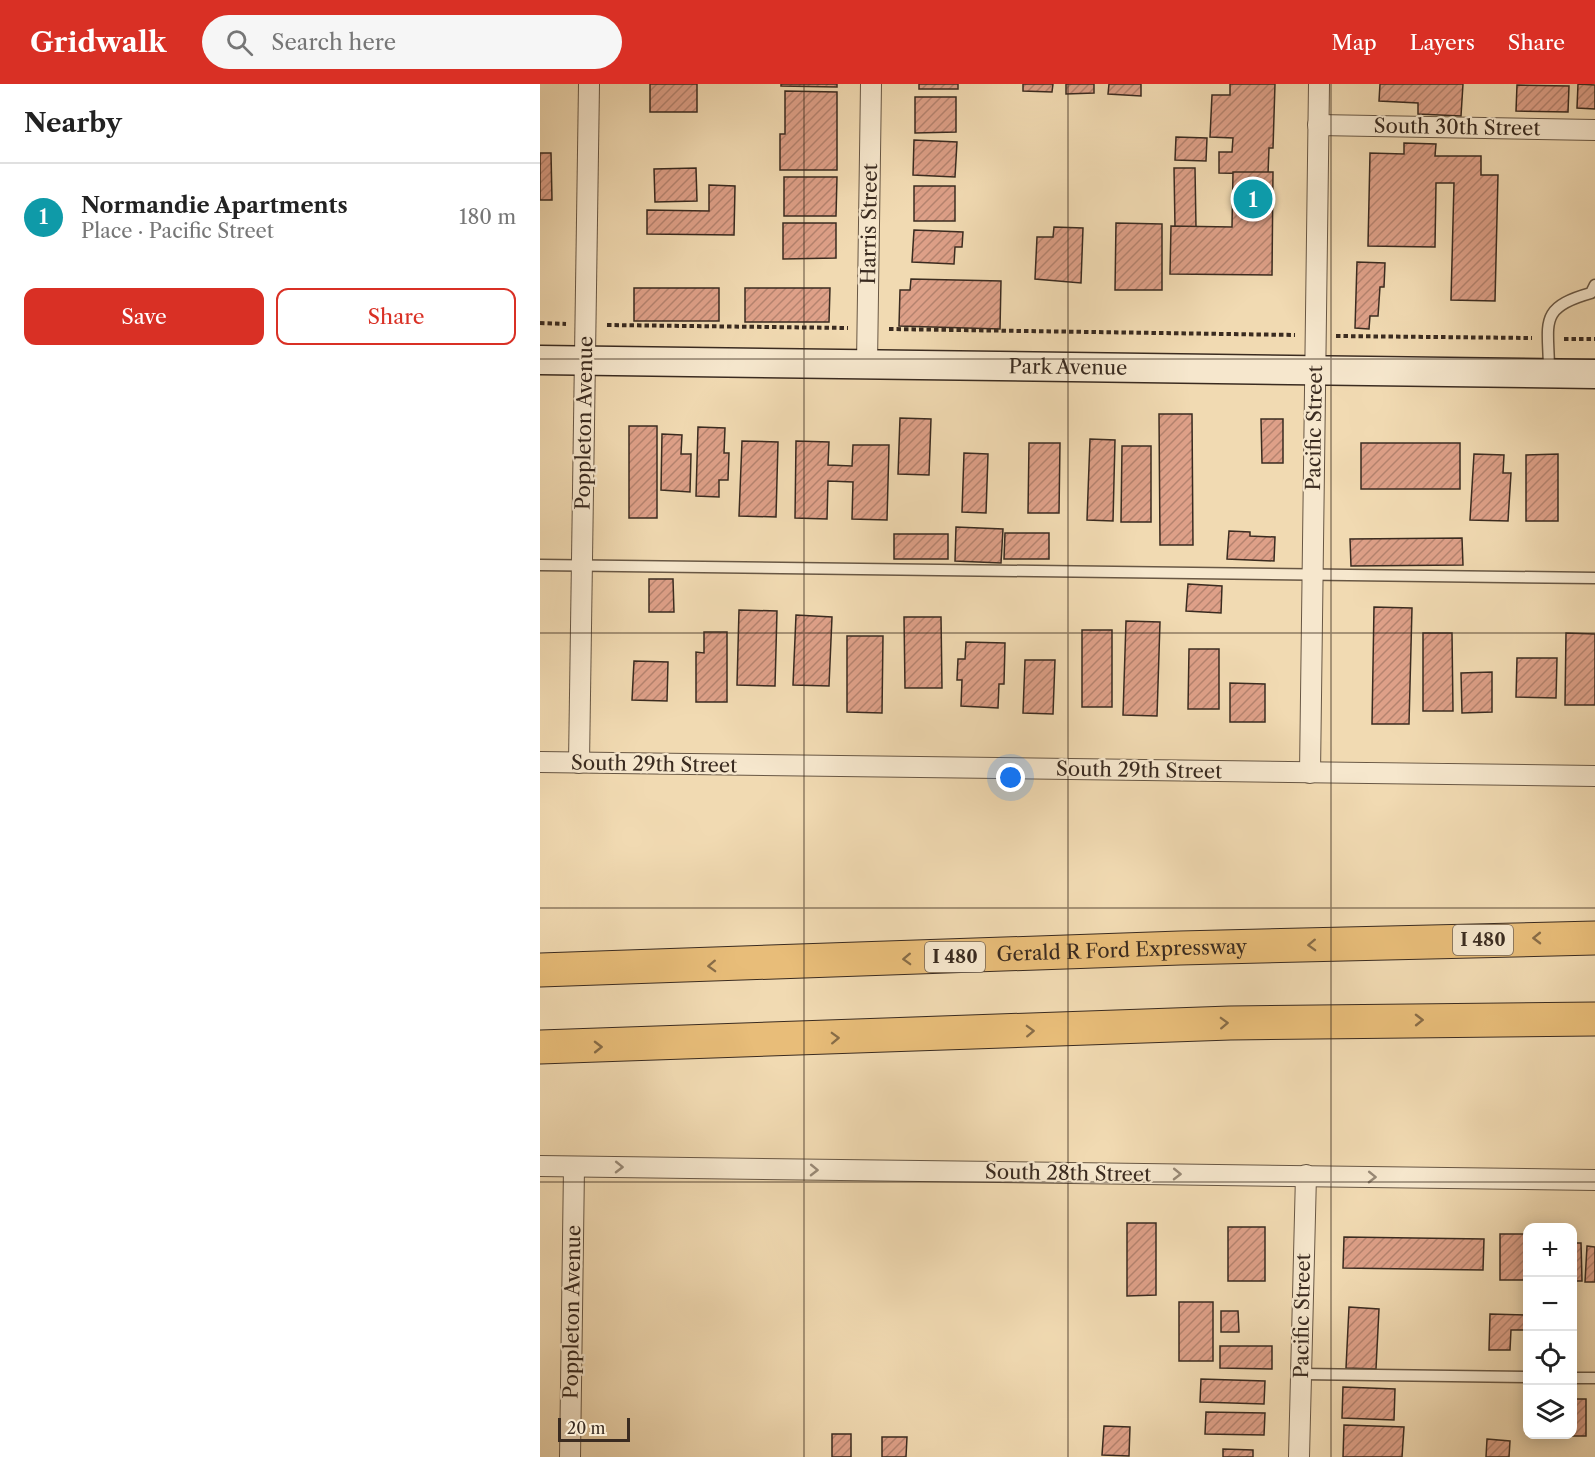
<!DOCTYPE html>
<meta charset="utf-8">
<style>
:root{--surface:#fff;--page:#f6f6f6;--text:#222;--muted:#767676;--line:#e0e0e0;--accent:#d93025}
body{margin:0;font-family:"Libre Caslon Text",serif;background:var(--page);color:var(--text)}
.controls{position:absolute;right:18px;bottom:18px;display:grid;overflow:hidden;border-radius:12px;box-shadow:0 3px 15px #0003}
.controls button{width:54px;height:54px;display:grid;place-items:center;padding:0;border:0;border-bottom:2px solid var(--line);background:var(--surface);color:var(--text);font:30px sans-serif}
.scale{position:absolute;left:18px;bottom:15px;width:72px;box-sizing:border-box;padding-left:6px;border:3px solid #3a2b20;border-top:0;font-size:16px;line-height:21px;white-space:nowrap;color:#3a2b20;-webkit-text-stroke:4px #f6e7cd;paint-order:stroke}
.you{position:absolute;left:471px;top:694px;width:21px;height:21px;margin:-15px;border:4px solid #fff;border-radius:50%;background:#1a73e8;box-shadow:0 0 0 9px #1a73e833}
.badge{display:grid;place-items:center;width:39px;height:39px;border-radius:50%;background:var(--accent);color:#fff;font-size:20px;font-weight:700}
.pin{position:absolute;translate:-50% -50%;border:3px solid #fff;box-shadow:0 2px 6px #0006}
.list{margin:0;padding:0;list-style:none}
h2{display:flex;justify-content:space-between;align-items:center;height:78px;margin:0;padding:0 24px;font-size:26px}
h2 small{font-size:20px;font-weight:400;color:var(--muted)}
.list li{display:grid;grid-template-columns:39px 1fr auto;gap:18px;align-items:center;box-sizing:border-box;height:108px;padding:0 24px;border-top:2px solid var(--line)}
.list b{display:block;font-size:22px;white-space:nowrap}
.list p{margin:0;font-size:20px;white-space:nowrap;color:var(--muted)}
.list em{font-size:20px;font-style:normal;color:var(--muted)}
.actions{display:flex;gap:12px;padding:18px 24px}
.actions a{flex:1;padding:14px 0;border:2px solid var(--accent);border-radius:12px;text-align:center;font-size:21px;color:var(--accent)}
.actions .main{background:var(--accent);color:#fff}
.icon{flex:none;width:33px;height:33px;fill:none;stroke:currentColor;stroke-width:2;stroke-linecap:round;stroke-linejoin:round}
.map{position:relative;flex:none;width:1055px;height:1373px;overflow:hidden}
header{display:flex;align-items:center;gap:36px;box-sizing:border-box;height:84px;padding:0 30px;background:var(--accent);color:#fff}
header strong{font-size:28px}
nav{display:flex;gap:33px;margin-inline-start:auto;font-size:21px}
.search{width:420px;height:54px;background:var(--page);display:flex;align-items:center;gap:15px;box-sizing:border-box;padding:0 21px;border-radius:33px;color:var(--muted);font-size:22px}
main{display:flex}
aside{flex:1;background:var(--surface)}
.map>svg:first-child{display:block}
.building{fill:url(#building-hatch);stroke:#3a2b20;stroke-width:1.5}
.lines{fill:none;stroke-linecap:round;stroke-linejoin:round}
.lane-casing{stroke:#685744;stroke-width:13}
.street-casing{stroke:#685744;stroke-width:22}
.secondary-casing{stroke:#3a2b20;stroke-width:31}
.highway-casing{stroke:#3a2b20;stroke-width:35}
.path{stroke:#3a2b20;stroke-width:4;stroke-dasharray:4.5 3;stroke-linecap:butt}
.lane{stroke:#f6e7cd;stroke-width:10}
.street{stroke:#f6e7cd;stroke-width:20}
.secondary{stroke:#f6e7cd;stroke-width:28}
.highway{stroke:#e8bd79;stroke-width:33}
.oneway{stroke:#886d48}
.oneway2{stroke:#988976}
.grid{fill:none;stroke:#3a2b20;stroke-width:1.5;stroke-opacity:0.55}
.labels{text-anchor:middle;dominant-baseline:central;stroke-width:4.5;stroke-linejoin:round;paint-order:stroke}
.shield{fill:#f6e7cd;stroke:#726354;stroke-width:1.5}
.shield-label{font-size:18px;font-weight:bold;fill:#3a2b20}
.street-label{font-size:20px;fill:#3a2b20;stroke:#f6e7cd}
</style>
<header>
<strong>Gridwalk</strong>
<div class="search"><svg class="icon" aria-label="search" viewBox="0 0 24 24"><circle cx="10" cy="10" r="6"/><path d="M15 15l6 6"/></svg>Search here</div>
<nav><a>Map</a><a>Layers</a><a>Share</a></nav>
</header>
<main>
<aside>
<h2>Nearby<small></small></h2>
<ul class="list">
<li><span class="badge" style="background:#0f9aa8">1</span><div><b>Normandie Apartments</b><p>Place · Pacific Street</p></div><em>180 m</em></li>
</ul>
<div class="actions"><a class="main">Save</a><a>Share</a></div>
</aside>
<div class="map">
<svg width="1055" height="1373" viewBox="0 0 1055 1373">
<defs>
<pattern id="building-hatch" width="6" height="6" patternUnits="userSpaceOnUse" patternTransform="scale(1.5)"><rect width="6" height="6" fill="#dea088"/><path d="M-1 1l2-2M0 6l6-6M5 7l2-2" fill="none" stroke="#b5836f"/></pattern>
</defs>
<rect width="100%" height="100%" fill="#f1dab2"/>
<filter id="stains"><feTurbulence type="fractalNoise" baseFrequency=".00333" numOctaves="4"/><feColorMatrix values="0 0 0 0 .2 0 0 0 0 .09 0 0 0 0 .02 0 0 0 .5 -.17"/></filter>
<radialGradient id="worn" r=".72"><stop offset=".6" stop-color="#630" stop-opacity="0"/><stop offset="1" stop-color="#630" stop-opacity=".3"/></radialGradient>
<g class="building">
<rect x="110" y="0" width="47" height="28"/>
<path d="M241,0H297V3L241,2Z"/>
<rect x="379" y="0" width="39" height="5"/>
<path d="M483,0H513L512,8L483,7Z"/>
<path d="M526,0H554V9L526,10Z"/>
<path d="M569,0H601V12L568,10Z"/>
<path d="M690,0H735L733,64H729L728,90L679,89V68H692L693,54L670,53L672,11H690Z"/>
<path d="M840,0H923L921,32L878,30V19L839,17Z"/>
<path d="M1038,0L1055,1V25L1037,24Z"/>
<path d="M977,1L1029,2L1028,28L976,27Z"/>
<path d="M245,7L297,8V86H240V50H245Z"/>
<path d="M375,13H416V48L375,49Z"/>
<path d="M636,53L667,54L666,77L635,76Z"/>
<path d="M374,56L417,58L415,93L373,91Z"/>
<path d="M864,59L896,60L895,72H941V91H958L955,217L911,216L914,99H896L895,163L828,162L830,69L864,70Z"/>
<path d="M0,69H11L12,116H0Z"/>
<path d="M156,84L157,117L115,118L114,85Z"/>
<path d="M634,84H655L656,143H635Z"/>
<path d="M693,88H733L732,191L630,190L631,142L692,143Z"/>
<path d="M244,93H297L296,132H244Z"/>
<path d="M169,101L195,102L194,151L107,150V126L169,127Z"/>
<rect x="374" y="102" width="41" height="35"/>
<path d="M243,139H296V174L243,175Z"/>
<path d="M576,139L622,140V206H575Z"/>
<path d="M514,143L543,144L541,199L495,195L497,153H513Z"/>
<path d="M374,146L423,148L422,163H415L414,180L372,178Z"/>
<path d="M817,178L845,179L844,203H840L838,232H830L829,245L815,244Z"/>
<path d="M371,195L461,197L460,245L359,242L360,206H370Z"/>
<rect x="94" y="204" width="85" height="33"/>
<path d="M205,204H290L289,238H205Z"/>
<path d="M619,330H652L653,461H620Z"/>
<path d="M360,334L391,335L389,391L358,390Z"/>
<path d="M721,335H743V379H722Z"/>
<rect x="89" y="342" width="28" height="92"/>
<path d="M158,343L185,344L184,369H189L188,396H179V413L156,412Z"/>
<path d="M122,350L142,351L141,370H151L150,408L121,406Z"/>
<path d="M550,355L575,356L573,437L547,436Z"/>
<path d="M202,357L238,358L236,433L199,432Z"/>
<path d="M256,357L289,358L288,381L312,382L313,361H349L347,436L312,435L313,398L288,397L287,435L255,434Z"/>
<path d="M489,359H520L519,429H488Z"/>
<rect x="821" y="359" width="99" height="46"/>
<path d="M582,362H611V438H581Z"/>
<path d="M424,369L448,370L446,429L422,428Z"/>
<path d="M934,370L964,371L963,389H971L968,437L930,436Z"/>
<path d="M1018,370V437H986V371Z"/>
<path d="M416,443L463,445L461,479L415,477Z"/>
<path d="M689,447L710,448V452L735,453L734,477L687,475Z"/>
<path d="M465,449H509V475H464Z"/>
<rect x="354" y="450" width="54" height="25"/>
<path d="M922,454L923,481L811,482L810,455Z"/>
<path d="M109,495H133L134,528H109Z"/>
<path d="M648,500L682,502L681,529L646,527Z"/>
<path d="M834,523L872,524L869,640H832Z"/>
<path d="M199,526L237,527L235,602L197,601Z"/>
<path d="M256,531L292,533L289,602L253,601Z"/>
<path d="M364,533H401L402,604H365Z"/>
<path d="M586,537L620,538L617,632L583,631Z"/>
<rect x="542" y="546" width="30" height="77"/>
<path d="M164,548H187V618H156V568L164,569Z"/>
<path d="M883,549H912L913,627H883Z"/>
<path d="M1026,549L1055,550V621H1025Z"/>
<path d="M307,552H343L342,629L307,628Z"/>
<path d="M426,558L465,559L464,600H459L458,624L421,622L422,596H417L418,575H425Z"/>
<path d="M649,565H679V625H648Z"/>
<path d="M977,574H1017L1016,614L976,613Z"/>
<path d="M485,576H515L513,630L483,629Z"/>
<path d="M94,577L128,578L127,617L92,616Z"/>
<path d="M952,588V628L922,629L921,589Z"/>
<path d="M690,599L725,600V638H690Z"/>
<path d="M587,1139H616V1211L587,1212Z"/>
<rect x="688" y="1143" width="37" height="54"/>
<rect x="960" y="1150" width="27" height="46"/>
<path d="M804,1153L944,1155L943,1186L803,1184Z"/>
<path d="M1032,1159H1041L1042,1197H1032Z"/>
<path d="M1047,1162L1055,1163V1198H1045Z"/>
<rect x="639" y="1218" width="34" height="59"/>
<path d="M809,1223L839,1225L836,1285L806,1284Z"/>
<path d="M681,1227H698L699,1248H681Z"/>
<path d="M950,1230L987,1231V1246H971L970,1266H949Z"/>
<path d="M680,1262H732V1285L680,1284Z"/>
<path d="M661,1295L725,1297L724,1320L660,1318Z"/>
<path d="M803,1303L855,1305L854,1336L802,1334Z"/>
<path d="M1032,1315H1046V1352H1019L1032,1350Z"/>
<path d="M666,1328L725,1329L724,1351L665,1350Z"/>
<path d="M804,1341L864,1343L862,1373H803Z"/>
<path d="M564,1342L590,1343L589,1372L562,1371Z"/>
<rect x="292" y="1350" width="19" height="23"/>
<path d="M342,1353H367L366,1373H342Z"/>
<path d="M947,1355L970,1357L969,1373H946Z"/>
<path d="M683,1365L713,1366V1373H683Z"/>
</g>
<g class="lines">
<defs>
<g id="lane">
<path d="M1009,288C1009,239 997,224 1051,209L1055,201"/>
<path d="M0,481L1055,494"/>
<path d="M761,1290L987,1293"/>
<path d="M1032,1294H1055"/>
</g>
<g id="street">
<path d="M778,41L1055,46"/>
<path d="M327,280L331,0"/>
<path d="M0,678L1055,692"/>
<path d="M39,679L49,0"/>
<path d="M770,689L779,0"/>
<path d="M0,1082L1055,1096"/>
<path d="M30,1373L34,1083"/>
<path d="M759,1373L766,1091"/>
</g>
<g id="secondary">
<path id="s1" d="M0,276L1055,290"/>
</g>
<g id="highway">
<path id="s2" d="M0,886L640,864L1055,854"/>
<path d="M0,963L690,939L1055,935"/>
</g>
</defs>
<use href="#lane" class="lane-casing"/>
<use href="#street" class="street-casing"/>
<use href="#secondary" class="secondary-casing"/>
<use href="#highway" class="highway-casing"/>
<g class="path">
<path d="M0,239L26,240"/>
<path d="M67,241L308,244"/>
<path d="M349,245L755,251"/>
<path d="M796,252L992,254"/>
<path d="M1024,255H1055"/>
</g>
<use href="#lane" class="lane"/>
<use href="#street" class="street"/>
<use href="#secondary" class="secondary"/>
<use href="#highway" class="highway"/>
</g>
<defs><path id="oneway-chevron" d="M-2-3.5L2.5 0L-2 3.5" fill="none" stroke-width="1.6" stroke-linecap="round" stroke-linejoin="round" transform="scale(1.5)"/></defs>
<g class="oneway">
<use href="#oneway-chevron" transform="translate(997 854) rotate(179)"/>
<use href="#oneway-chevron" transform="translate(772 861) rotate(178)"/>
<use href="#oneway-chevron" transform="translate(367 875) rotate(178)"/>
<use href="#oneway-chevron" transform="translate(172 882) rotate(178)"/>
<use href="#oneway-chevron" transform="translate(879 936) rotate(-1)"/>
<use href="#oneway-chevron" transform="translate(684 939) rotate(-2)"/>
<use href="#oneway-chevron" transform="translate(490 947) rotate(-2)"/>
<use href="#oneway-chevron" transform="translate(295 954) rotate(-2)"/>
<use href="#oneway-chevron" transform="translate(58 963) rotate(-1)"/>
</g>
<g class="oneway2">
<use href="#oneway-chevron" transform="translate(79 1083) rotate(1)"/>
<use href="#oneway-chevron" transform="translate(274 1086) rotate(1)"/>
<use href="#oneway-chevron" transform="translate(637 1090) rotate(1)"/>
<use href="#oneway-chevron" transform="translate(832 1093) rotate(1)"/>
</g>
<path class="grid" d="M264,0V1373M528,0V1373M791,0V1373M0,275H1055M0,549H1055M0,824H1055M0,1098H1055"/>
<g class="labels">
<g class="shield">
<rect x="913" y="841" width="60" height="30" rx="4.5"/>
<rect x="385" y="858" width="60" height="30" rx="4.5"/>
</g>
<g class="shield-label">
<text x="943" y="856">I 480</text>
<text x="415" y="873">I 480</text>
</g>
<g class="street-label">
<text transform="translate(917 43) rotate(1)">South 30th Street</text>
<text transform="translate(329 140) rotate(-89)">Harris Street</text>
<text stroke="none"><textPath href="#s1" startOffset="528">Park Avenue</textPath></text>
<text transform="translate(44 339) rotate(-89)">Poppleton Avenue</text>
<text transform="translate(774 344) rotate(-89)">Pacific Street</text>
<text transform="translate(114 680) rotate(1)">South 29th Street</text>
<text transform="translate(599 686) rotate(1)">South 29th Street</text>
<text stroke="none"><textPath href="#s2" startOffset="582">Gerald R Ford Expressway</textPath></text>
<text transform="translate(528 1089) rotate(1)">South 28th Street</text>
<text transform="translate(32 1228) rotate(-89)">Poppleton Avenue</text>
<text transform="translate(762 1232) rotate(-89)">Pacific Street</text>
</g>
</g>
<rect width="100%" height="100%" filter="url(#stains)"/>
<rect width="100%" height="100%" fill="url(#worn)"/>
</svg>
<div class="controls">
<button>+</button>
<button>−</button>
<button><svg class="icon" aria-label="locate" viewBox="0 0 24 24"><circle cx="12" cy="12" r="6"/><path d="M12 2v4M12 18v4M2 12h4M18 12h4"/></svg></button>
<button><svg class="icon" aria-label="layers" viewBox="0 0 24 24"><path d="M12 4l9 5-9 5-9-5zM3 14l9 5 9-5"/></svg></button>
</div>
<div class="scale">20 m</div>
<div class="you"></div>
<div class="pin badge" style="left:713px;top:115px;background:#0f9aa8">1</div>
</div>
</main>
